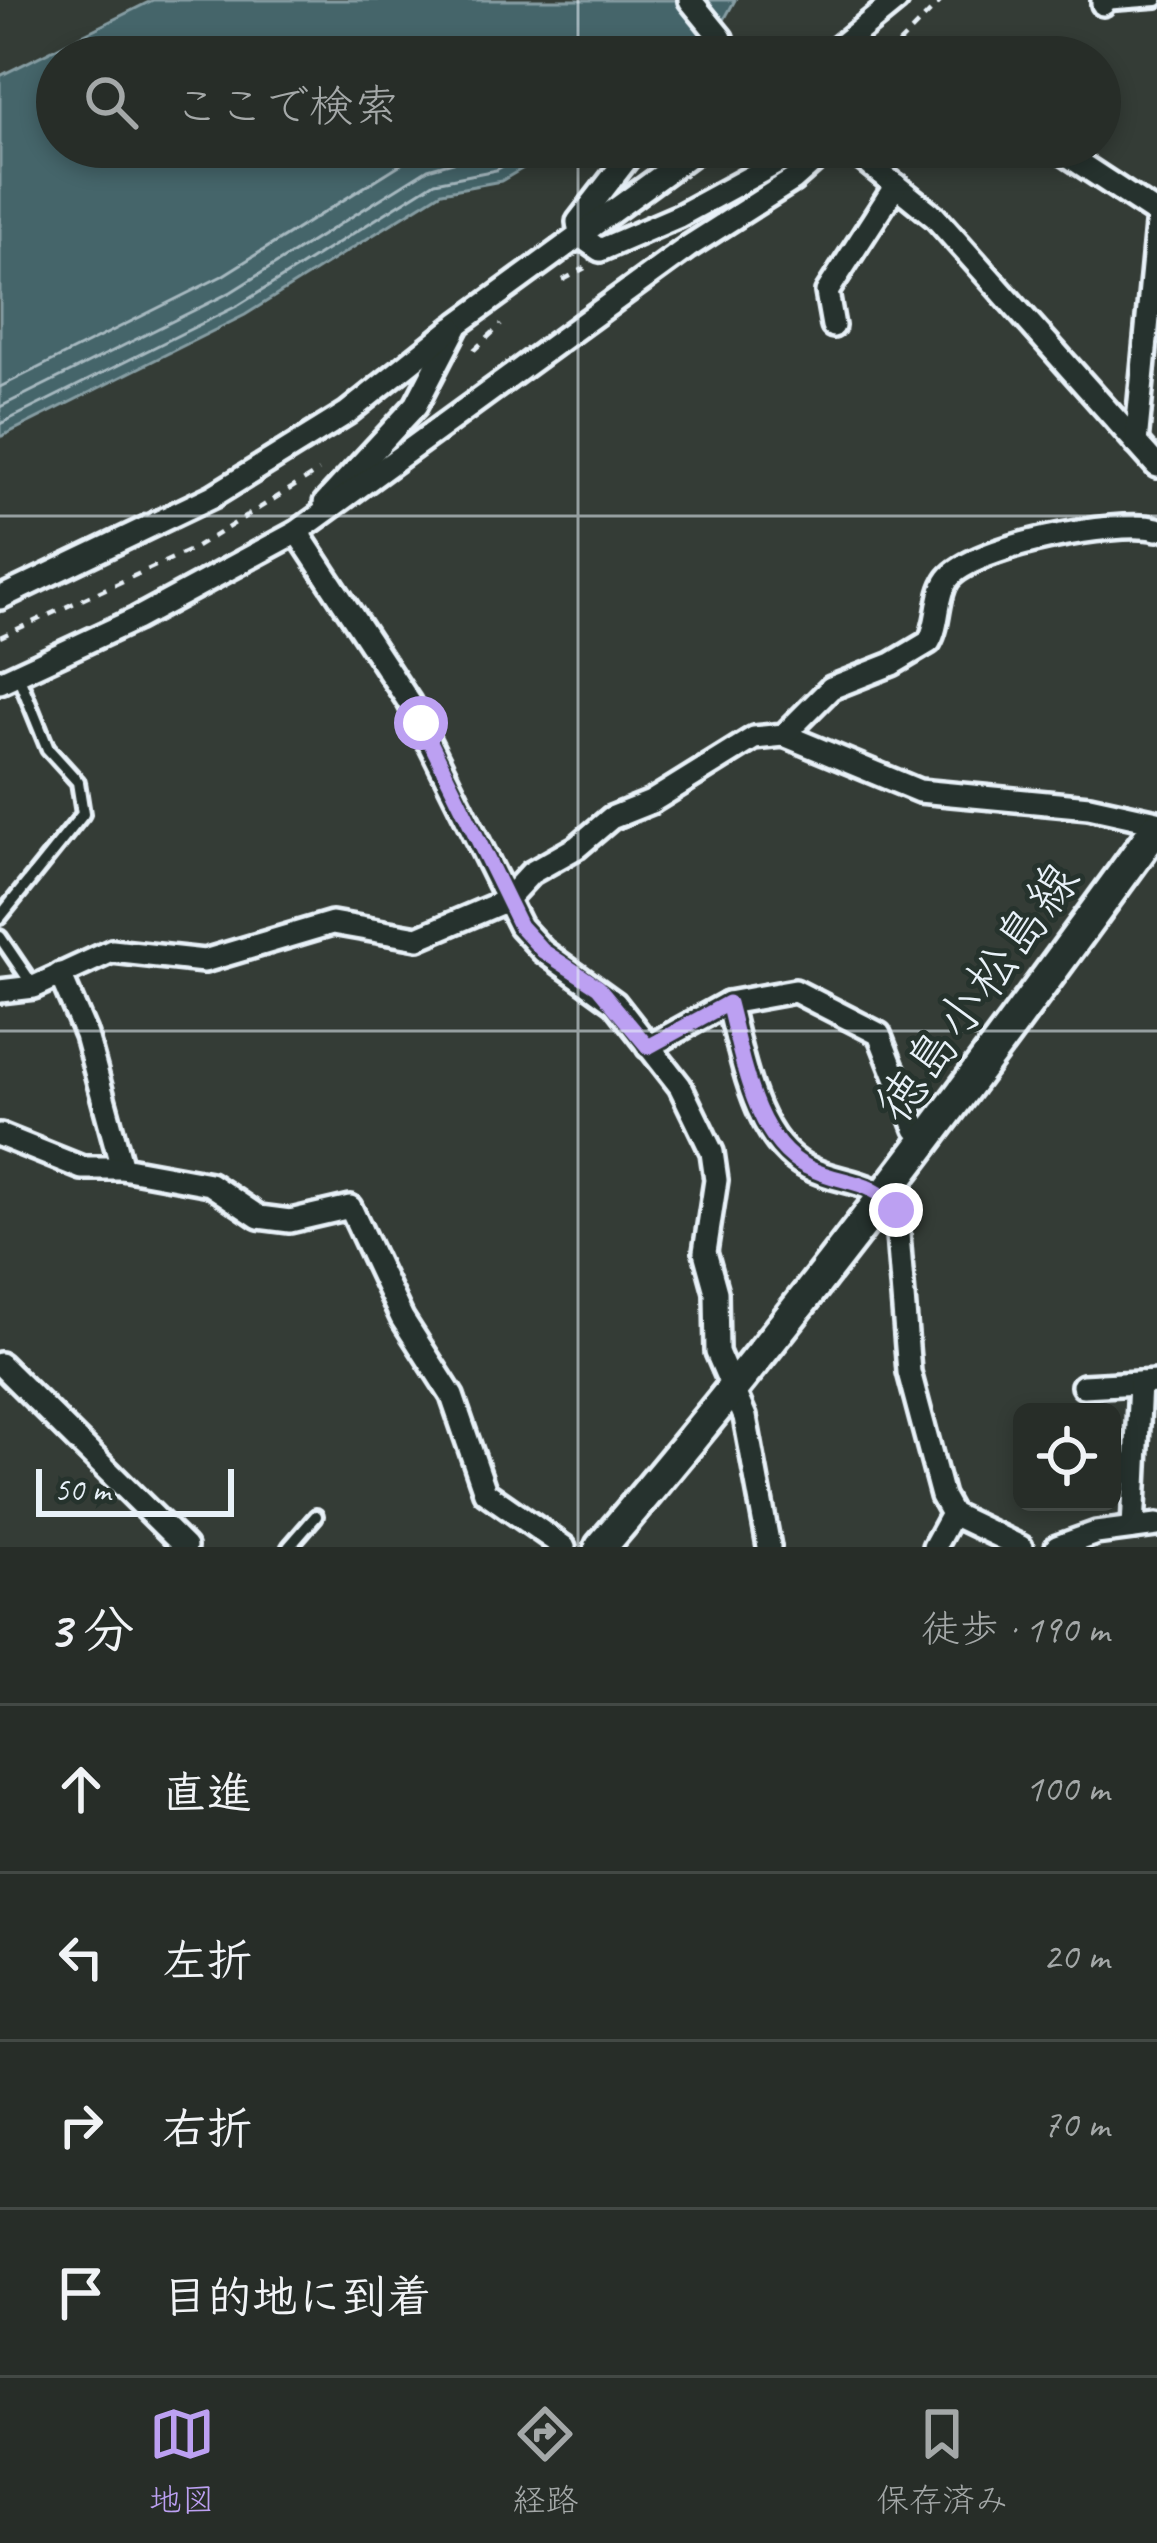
<!DOCTYPE html>
<html lang="ja">
<meta charset="utf-8">
<style>
:root{--surface:#272d28;--page:#333934;--text:#f1f3f6;--muted:#a4a8a8;--line:#434945;--accent:#bca0f2}
body{margin:0;font-family:Caveat,"Klee One",sans-serif;background:var(--page);color:var(--text)}
.controls{position:absolute;right:36px;bottom:36px;display:grid;overflow:hidden;border-radius:18px;box-shadow:0 6px 18px #0003}
.controls button{width:108px;height:108px;display:grid;place-items:center;padding:0;border:0;border-bottom:3px solid var(--line);background:var(--surface);color:var(--text);font:60px sans-serif}
.scale{position:absolute;left:36px;bottom:30px;width:198px;box-sizing:border-box;padding-left:12px;border:6px solid #e8f1f8;border-top:0;font-size:33px;line-height:42px;white-space:nowrap;color:#e8f1f8;-webkit-text-stroke:9px #26332d;paint-order:stroke}
.stop{position:absolute;width:36px;height:36px;margin:-27px;border:9px solid #bca0f2;border-radius:50%;background:#fff}
.stop.end{background:#bca0f2;border-color:#fff;box-shadow:0 3px 12px #0008}
.list{margin:0;padding:0;list-style:none}
h2{display:flex;justify-content:space-between;align-items:center;height:156px;margin:0;padding:0 48px;font-size:51px}
h2 small{font-size:39px;font-weight:400;color:var(--muted)}
.list li{display:grid;grid-template-columns:78px 1fr auto;gap:36px;align-items:center;box-sizing:border-box;height:168px;padding:0 48px;border-top:3px solid var(--line)}
.list b{display:block;font-size:45px;white-space:nowrap}
.list em{font-size:39px;font-style:normal;color:var(--muted)}
.icon{flex:none;width:66px;height:66px;fill:none;stroke:currentColor;stroke-width:2;stroke-linecap:round;stroke-linejoin:round}
.map{position:relative;flex:none;width:1157px;height:1547px;overflow:hidden}
.search{position:absolute;background:var(--surface);box-shadow:0 6px 18px #0003;left:36px;right:36px;top:36px;height:132px;display:flex;align-items:center;gap:30px;box-sizing:border-box;padding:0 42px;border-radius:66px;color:var(--muted);font-size:45px}
.sheet{height:828px;background:var(--surface)}
nav{display:flex;justify-content:space-around;align-items:center;box-sizing:border-box;height:168px;border-top:3px solid var(--line);background:var(--surface);font-size:33px;color:var(--muted)}
nav a{display:grid;justify-items:center;gap:6px}
nav .on{color:var(--accent)}
.map>svg:first-child{display:block}
.water{fill:#45656b;stroke:#869da3;stroke-width:3}
.lines{fill:none;stroke-linecap:round;stroke-linejoin:round}
.shore{stroke:#a7b9c0;stroke-width:3}
.lane-casing{stroke:#e8f1f8;stroke-width:20}
.street-casing{stroke:#e8f1f8;stroke-width:30}
.secondary-casing{stroke:#e8f1f8;stroke-width:39}
.path{stroke:#e8f1f8;stroke-width:4.5;stroke-dasharray:9 9;stroke-linecap:butt}
.lane{stroke:#26332d;stroke-width:10}
.street{stroke:#26332d;stroke-width:21}
.secondary{stroke:#26332d;stroke-width:30}
.route{stroke:#bca0f2;stroke-width:15}
.grid{fill:none;stroke:#e8f1f8;stroke-width:3;stroke-opacity:0.55}
.labels{text-anchor:middle;dominant-baseline:central;stroke-width:10;stroke-linejoin:round;paint-order:stroke}
.street-label{font-size:51px;fill:#e8f1f8;stroke:#26332d}
</style>
<div class="map">
<svg width="1157" height="1547" viewBox="0 0 1157 1547">
<rect width="100%" height="100%" fill="#343c36"/>
<filter id="ink" filterUnits="userSpaceOnUse"><feTurbulence type="fractalNoise" baseFrequency=".00833" numOctaves="2"/><feDisplacementMap in="SourceGraphic" scale="24" xChannelSelector="R" yChannelSelector="G"/><feConvolveMatrix kernelMatrix="1 2 1 2 8 2 1 2 1" color-interpolation-filters="sRGB"/></filter>
<g filter="url(#ink)">
<path class="water" d="M153,0H735L708,49L697,57H57V147H559L501,181L442,192L245,315L0,437V76Z"/>
<g class="lines">
<g class="shore">
<path d="M0,387L222,276L417,154L439,147"/>
<path d="M0,407L231,292L428,169L506,147"/>
<path d="M0,424L239,305L435,182L496,170L535,147"/>
</g>
<defs>
<g id="lane">
<path d="M1103,4L1157,0"/>
<path d="M0,917L83,814L78,782L48,749L18,675"/>
<path d="M0,937L32,984"/>
<path d="M289,1547L316,1516"/>
</g>
<g id="street">
<path d="M690,0L721,38L717,57"/>
<path d="M1103,0V4"/>
<path d="M827,57L897,0"/>
<path d="M636,147L578,222L580,236L600,250L679,216L806,147"/>
<path d="M848,147L935,217L1157,466"/>
<path d="M1055,147L1157,214"/>
<path d="M833,326L827,292L896,185"/>
<path d="M1136,443L1157,225"/>
<path d="M325,503L416,405L458,324L701,147"/>
<path d="M297,532L409,702L520,926L543,951L615,1003L680,1086L712,1152L716,1180L705,1252L716,1292L717,1352L745,1417L769,1547"/>
<path d="M0,598L213,496L347,413L453,328"/>
<path d="M0,682L136,619L297,532L688,247L793,180L830,147"/>
<path d="M784,735L919,791L1089,807L1157,822"/>
<path d="M60,974L86,1035L122,1168"/>
<path d="M0,991L34,987L112,951L204,961L332,923L418,938L505,901L531,873L577,847L611,818L651,802L754,738L784,735L831,688L892,664L929,642C940,623 936,595 948,579C974,546 1117,519 1157,529"/>
<path d="M728,1003L795,991L879,1034L916,1129L928,1141"/>
<path d="M648,1047L728,1003C742,1055 754,1140 807,1167C840,1185 871,1177 896,1209L909,1372L942,1496L952,1514L1021,1547"/>
<path d="M0,1135L82,1168H122L210,1184L259,1217L290,1221L350,1207L402,1318L452,1396L485,1492L564,1547"/>
<path d="M0,1364L185,1547"/>
<path d="M1083,1386L1157,1382"/>
<path d="M1133,1528L1140,1383"/>
<path d="M934,1547L952,1514"/>
<path d="M1057,1547L1096,1533L1157,1525"/>
</g>
<path id="secondary" d="M601,1547C799,1316 978,1073 1157,827"/>
</defs>
<use href="#lane" class="lane-casing"/>
<use href="#street" class="street-casing"/>
<use href="#secondary" class="secondary-casing"/>
<g class="path">
<path d="M886,57L942,0"/>
<path d="M563,280L585,268"/>
<path d="M474,350L501,325"/>
<path d="M0,637L195,548L319,471"/>
</g>
<use href="#lane" class="lane"/>
<use href="#street" class="street"/>
<use href="#secondary" class="secondary"/>
</g>
</g>
<g class="lines" filter="url(#ink)">
<path class="route" d="M421,723L520,926L543,951L598,987L648,1047L728,1003C742,1055 753,1140 807,1167C840,1185 871,1177 896,1210"/>
</g>
<path class="grid" d="M578,0V57M578,147V1547M0,516H1157M0,1031H1157"/>
<g class="labels">
<g class="street-label">
<text transform="translate(977 992) rotate(-54)">徳島小松島線</text>
</g>
</g>
</svg>
<div class="controls">
<button><svg class="icon" aria-label="locate" viewBox="0 0 24 24"><circle cx="12" cy="12" r="6"/><path d="M12 2v4M12 18v4M2 12h4M18 12h4"/></svg></button>
</div>
<div class="scale">50 m</div>
<div class="stop" style="left:421px;top:723px"></div>
<div class="stop end" style="left:896px;top:1210px"></div>
<div class="search"><svg class="icon" aria-label="search" viewBox="0 0 24 24"><circle cx="10" cy="10" r="6"/><path d="M15 15l6 6"/></svg>ここで検索</div>
</div>
<section class="sheet">
<h2>3 分<small>徒歩 · 190 m</small></h2>
<ul class="list">
<li><svg class="icon" aria-label="ahead" viewBox="0 0 24 24"><path d="M12 20V5M6 11l6-6 6 6"/></svg><div><b>直進</b></div><em>100 m</em></li>
<li><svg class="icon" aria-label="left" viewBox="0 0 24 24"><path d="M17 20v-9H6M10 6l-5 5 5 5"/></svg><div><b>左折</b></div><em>20 m</em></li>
<li><svg class="icon" aria-label="right" viewBox="0 0 24 24"><path d="M7 20v-9h11M14 6l5 5-5 5"/></svg><div><b>右折</b></div><em>70 m</em></li>
<li><svg class="icon" aria-label="arrive" viewBox="0 0 24 24"><path d="M6 21V4h12l-3 4 3 4H6"/></svg><div><b>目的地に到着</b></div></li>
</ul>
</section>
<nav>
<a class="on"><svg class="icon" aria-label="map" viewBox="0 0 24 24"><path d="M3 6l6-2 6 2 6-2v14l-6 2-6-2-6 2zM9 4v14M15 6v14"/></svg>地図</a>
<a><svg class="icon" aria-label="directions" viewBox="0 0 24 24"><path d="M12 3l9 9-9 9-9-9zM9 14v-3h6M13 9l2 2-2 2"/></svg>経路</a>
<a><svg class="icon" aria-label="saved" viewBox="0 0 24 24"><path d="M7 4h10v16l-5-4-5 4z"/></svg>保存済み</a>
</nav>
